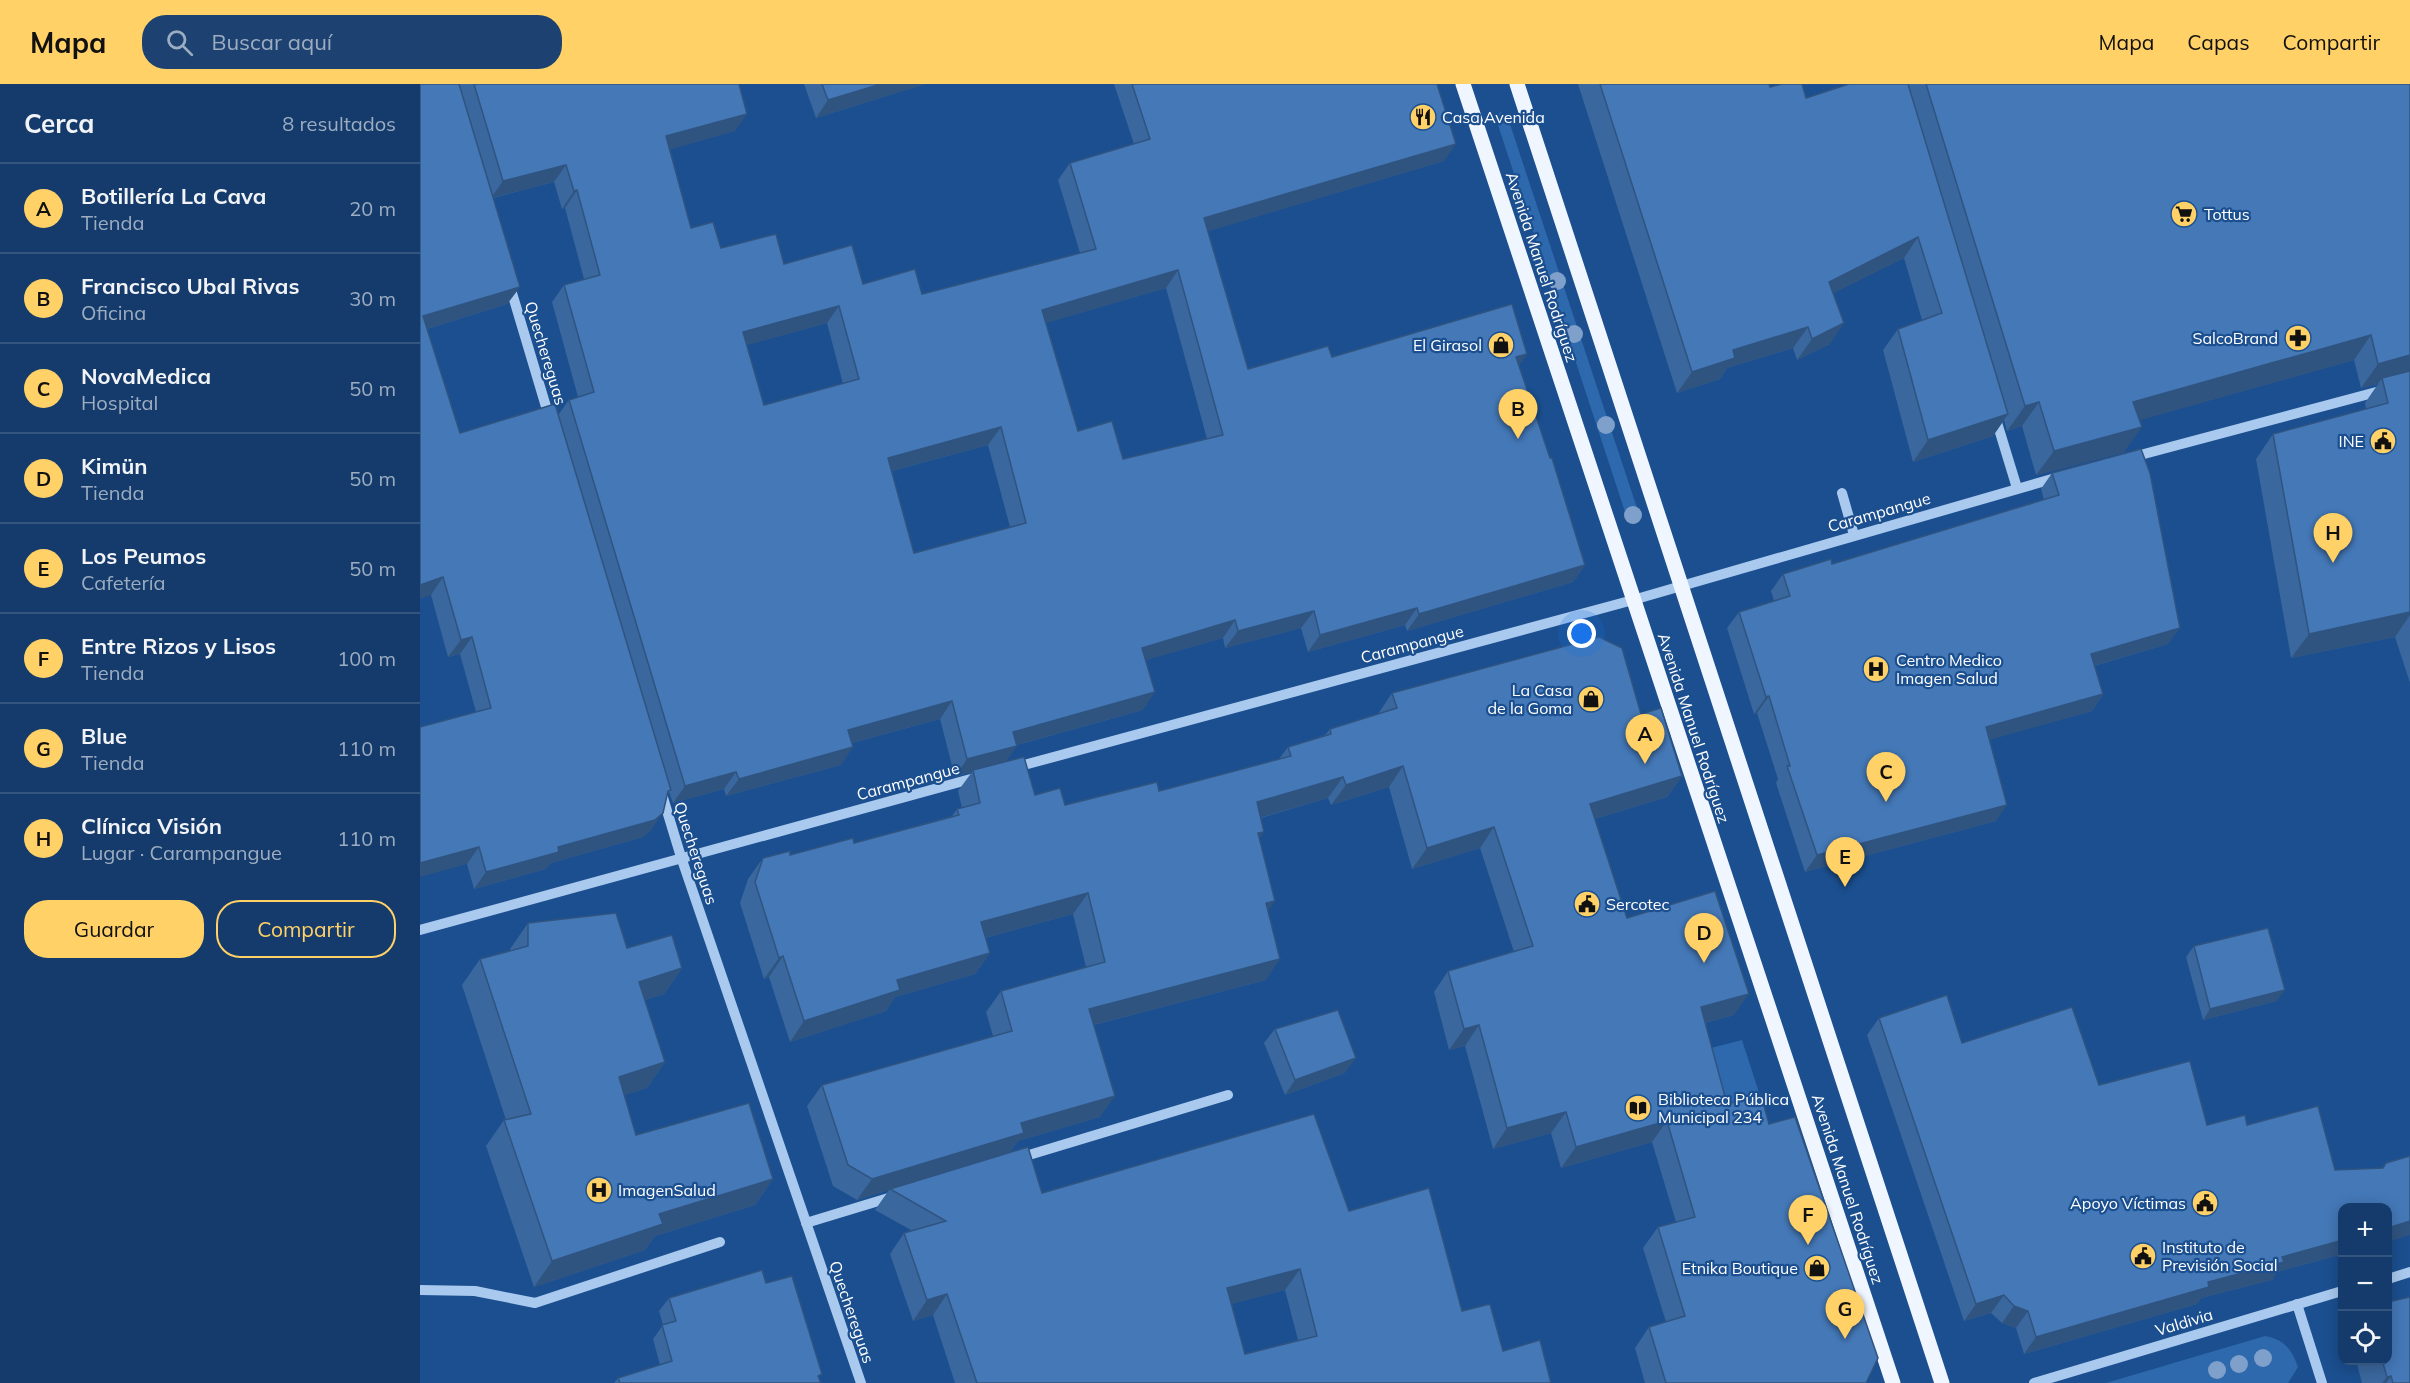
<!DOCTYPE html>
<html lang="es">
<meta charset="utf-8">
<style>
:root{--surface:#143b6b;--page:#1d4271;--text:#f1f3f6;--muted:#9dadc1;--line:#33557e;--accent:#ffd166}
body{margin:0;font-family:Mulish,sans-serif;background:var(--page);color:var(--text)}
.controls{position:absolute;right:18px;bottom:18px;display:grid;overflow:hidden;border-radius:12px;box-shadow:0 3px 15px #0003}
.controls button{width:54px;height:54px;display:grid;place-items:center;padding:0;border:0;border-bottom:2px solid var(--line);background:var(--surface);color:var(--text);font:30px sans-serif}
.you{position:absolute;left:1162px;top:550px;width:21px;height:21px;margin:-15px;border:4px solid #fff;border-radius:50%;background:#1a73e8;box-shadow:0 0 0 9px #1a73e833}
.badge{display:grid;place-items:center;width:39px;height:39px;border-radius:50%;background:var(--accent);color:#111;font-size:20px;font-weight:700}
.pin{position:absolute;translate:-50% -50px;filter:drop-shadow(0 2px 3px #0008)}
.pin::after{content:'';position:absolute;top:32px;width:21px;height:18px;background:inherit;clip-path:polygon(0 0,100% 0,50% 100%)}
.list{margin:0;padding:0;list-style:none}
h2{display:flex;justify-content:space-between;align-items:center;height:78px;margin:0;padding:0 24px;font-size:26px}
h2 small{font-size:20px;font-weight:400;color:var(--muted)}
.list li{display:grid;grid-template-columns:39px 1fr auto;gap:18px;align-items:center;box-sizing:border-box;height:90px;padding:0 24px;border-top:2px solid var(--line)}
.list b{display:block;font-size:22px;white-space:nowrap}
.list p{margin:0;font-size:20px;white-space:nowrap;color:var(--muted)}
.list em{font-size:20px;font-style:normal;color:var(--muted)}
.actions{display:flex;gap:12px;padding:18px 24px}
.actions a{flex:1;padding:14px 0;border:2px solid var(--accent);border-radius:24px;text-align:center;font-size:21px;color:var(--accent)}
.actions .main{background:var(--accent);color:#111}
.icon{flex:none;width:33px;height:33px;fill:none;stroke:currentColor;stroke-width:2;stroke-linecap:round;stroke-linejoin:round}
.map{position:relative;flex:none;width:1990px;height:1299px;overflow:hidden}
header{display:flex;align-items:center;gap:36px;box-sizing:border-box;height:84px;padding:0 30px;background:var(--accent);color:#111}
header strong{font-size:28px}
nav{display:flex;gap:33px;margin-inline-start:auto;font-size:21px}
.search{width:420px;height:54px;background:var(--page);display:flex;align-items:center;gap:15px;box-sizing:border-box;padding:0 21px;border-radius:24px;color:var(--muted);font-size:22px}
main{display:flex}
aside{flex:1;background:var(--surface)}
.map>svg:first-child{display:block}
.green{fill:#2e69ad}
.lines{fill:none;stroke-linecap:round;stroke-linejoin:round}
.minor{stroke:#a9c9ee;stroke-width:10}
.major{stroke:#f0f6ff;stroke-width:15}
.tree{fill:#7ea0ca}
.wall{fill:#3a679d;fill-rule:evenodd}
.shaded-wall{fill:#305480}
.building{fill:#4478b7;stroke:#305480;stroke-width:1.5;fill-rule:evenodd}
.labels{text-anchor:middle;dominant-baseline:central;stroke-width:4.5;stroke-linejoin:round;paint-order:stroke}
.poi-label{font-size:16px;fill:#fff;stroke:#1b4f8f;text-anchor:start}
.street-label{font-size:16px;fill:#fff;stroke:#1b4f8f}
</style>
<header>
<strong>Mapa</strong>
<div class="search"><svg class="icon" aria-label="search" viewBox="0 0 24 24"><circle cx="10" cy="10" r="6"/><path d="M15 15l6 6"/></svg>Buscar aquí</div>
<nav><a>Mapa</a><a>Capas</a><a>Compartir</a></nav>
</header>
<main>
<aside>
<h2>Cerca<small>8 resultados</small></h2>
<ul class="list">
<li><span class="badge">A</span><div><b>Botillería La Cava</b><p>Tienda</p></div><em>20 m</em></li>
<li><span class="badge">B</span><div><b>Francisco Ubal Rivas</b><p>Oficina</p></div><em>30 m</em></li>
<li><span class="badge">C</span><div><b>NovaMedica</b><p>Hospital</p></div><em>50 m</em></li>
<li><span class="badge">D</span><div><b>Kimün</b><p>Tienda</p></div><em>50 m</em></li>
<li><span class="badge">E</span><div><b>Los Peumos</b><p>Cafetería</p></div><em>50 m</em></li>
<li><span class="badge">F</span><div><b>Entre Rizos y Lisos</b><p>Tienda</p></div><em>100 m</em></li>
<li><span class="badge">G</span><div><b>Blue</b><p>Tienda</p></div><em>110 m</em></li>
<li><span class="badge">H</span><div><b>Clínica Visión</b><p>Lugar · Carampangue</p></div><em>110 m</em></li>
</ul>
<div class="actions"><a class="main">Guardar</a><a>Compartir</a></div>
</aside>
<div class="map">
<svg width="1990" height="1299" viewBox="0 0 1990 1299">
<rect width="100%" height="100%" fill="#1b4f8f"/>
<g class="green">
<path d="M1080,28L1087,31L1220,433L1216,440H1211L1208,437L1076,35Z"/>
<path d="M1322,956L1345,1027L1293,1041L1272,969Z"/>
<path d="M1845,1252C1864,1255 1872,1266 1878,1283L1868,1299H1686Z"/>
</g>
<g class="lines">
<g class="minor">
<path d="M89,199L130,336"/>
<path d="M1575,332L1597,404"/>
<path d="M1709,374L1990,299"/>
<path d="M1422,409L1434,451"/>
<path d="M593,684L1213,516L1639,393"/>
<path d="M241,707L261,773L441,1299"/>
<path d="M0,846L558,693"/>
<path d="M599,1074L808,1011"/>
<path d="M386,1139L475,1112"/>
<path d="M1968,1195L1990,1188"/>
<path d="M0,1206L55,1207L115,1219L300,1158"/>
<path d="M1877,1220L1902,1299"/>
<path d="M1614,1299L1922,1207"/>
</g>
<g class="major">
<path d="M1043,0L1473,1299"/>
<path d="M1097,0L1522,1299"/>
</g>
</g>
<g class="tree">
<circle cx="1137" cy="197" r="9"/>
<circle cx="1154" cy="250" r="9"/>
<circle cx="1186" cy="341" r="9"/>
<circle cx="1213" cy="431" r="9"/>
<circle cx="1843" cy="1274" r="9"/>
<circle cx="1819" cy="1280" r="9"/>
<circle cx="1797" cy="1286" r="9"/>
</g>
<g class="wall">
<path d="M0,0H319L315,47L250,65L271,144L301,164L443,200L502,210L660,169L638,96L650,79L714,60L694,0H1017L1024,77L788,147L828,285L912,273L1107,270L1099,281L1165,481L1153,498L987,547L985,541L888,568L881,544L805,564L803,554L725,576L723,626L597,661L586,677L615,711L645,721L739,707L859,675L868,663L905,651L910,645L958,630L972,609L1221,630L1262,692L1247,713L1175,735L1207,834L1314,931L1285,939L1307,1020L1349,1040L1446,1299H1225L1215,1264L1229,1243L1246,1238L1223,1164L1238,1143L1256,1138L1232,1058L1141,1084L1131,1049L1073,1065L1045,962L1029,966L1014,908L1028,887L1094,868L1060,764L992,785L969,703L911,721L908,714L841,734L839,755L848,827L846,896L674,941L680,1033L598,1057L590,1068L622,1109L929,1127L1042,1227L1083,1267L1131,1299H535L513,1231L493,1237L470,1170L484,1149L491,1146L455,1126L469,1106L437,1116L413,1102L387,1022L402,1001L573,952L566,928L581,907L666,883L653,830L565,854L570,869L555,890L475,913L466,927L370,958L349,893L344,895L320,819L328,795L343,774L370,771L434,759L532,732L537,725L542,724L538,707L552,688L535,693L520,635L432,659L421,681L306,712L304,705L253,719L249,708L231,746L223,753L131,779L126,785L54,805L47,780L56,628L40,570L28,573L11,511ZM134,98L142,125L145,124L164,195L144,201L132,218L158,313L149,316L138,331L40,349L7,245L87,220L100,203L73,114ZM746,204L787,355L703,375L658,347L625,239ZM407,239L423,300L344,321L326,261ZM568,361L590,443L494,469L472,387ZM865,1206L878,1256L825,1270L811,1220Z"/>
<path d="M384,0H505L396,34Z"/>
<path d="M1158,0H1349L1350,3L1386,14L1429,0H1990V599L1975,553L1871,574L1836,375L1853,350L1946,325L1945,319L1958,300L1941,304L1934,276L1719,336L1704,368L1616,391L1602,342L1587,347L1584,336L1573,352L1493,378L1463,266L1478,245L1502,236L1484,174L1413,209L1410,260L1377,276L1373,264L1307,284L1300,295L1257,309Z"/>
<path d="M1632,389L1748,560L1674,582L1683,610L1672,627L1570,655L1576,737L1385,788L1356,699L1358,695L1337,629L1334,630L1307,544L1319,528L1354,517L1351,507L1363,490L1412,480L1624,416L1621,405Z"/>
<path d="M108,839L207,864L262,884L244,910L225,916L245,978L227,1004L204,1011L216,1051L353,1095L335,1121L235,1152L225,1166L114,1203L66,1062L84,1036H86L42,901L60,875L90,867V865Z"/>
<path d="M1774,862L1857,917L1783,936L1766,873Z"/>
<path d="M1459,934L1679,1001L1787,1041H1827L1915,1086L1962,1085L1966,1079L1990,1072L1923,1124V1170L1857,1188L1852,1196L1781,1214L1777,1220L1604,1270L1596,1244L1582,1239L1571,1229L1544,1237L1447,951Z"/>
<path d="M855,945L925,989L865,1011L844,959Z"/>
<path d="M346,1199L399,1294L401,1299H194L198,1294L240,1281L233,1255L243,1241L239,1227L249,1214Z"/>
<path d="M1936,1276H1968L1990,1299H1942Z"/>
</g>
<g class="shaded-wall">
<path d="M461,0H505L396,34L408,16Z"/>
<path d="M327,30L315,47L234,70L246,52Z"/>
<path d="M1036,60L1024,77L772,152L784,134Z"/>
<path d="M146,81L134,98L71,114L83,97Z"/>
<path d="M157,106L145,124L142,125L154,107Z"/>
<path d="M1498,153L1484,174L1394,219L1409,198Z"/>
<path d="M758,186L746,204L609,244L622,226Z"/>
<path d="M100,203L87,220L0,247L3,232Z"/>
<path d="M419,222L407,239L310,266L323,248Z"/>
<path d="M1424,239L1410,260L1377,276L1392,255Z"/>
<path d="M1388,243L1373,264L1307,284L1300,295L1257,309L1272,288L1313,266Z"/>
<path d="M1951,251L1934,276L1696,343L1713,318Z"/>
<path d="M1107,270L1095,287L1096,273Z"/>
<path d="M1990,271V292L1962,294L1958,300L1941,304L1958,280Z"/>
<path d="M1619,318L1602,342L1587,347L1605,322Z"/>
<path d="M1588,330L1573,352L1493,378L1508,356Z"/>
<path d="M581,343L568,361L456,391L468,374Z"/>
<path d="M1722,343L1704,368L1616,391L1634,367Z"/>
<path d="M1165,481L1153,498L987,547L999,530Z"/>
<path d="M23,493L11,511L0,515V501Z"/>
<path d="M997,524L985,541L888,568L900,551Z"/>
<path d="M894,527L881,544L805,564L818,547Z"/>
<path d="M1990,528V531L1975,553L1871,574L1889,550Z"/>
<path d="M815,536L803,554L709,581L722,564Z"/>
<path d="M1760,544L1748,560L1659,586L1671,570Z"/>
<path d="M52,553L40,570L28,573L41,556Z"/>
<path d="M735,608L723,626L581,665L593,648Z"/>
<path d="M1683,610L1672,627L1555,660L1566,643Z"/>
<path d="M1349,612L1337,629L1334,630L1346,613Z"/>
<path d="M532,617L520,635L416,663L428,646Z"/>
<path d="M597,662L585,679L553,686L552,688L535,693L547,675Z"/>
<path d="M433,663L421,681L306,712L319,695Z"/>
<path d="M983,682L969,703L911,721L926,701Z"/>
<path d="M316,688L304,705L253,719L265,702Z"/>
<path d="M1262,692L1247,713L1155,741L1170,720Z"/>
<path d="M923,693L908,714L822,739L837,718Z"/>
<path d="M1587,721L1576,737L1385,788L1397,771Z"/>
<path d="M243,729L231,746L223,753L131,779L126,785L54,805L66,788L138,763Z"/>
<path d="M1074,743L1060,764L992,785L1007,764Z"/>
<path d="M844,748L829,769L838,749Z"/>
<path d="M59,763L47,780L0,793V779Z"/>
<path d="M668,809L653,830L546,859L561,838Z"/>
<path d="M855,817L840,838L846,819Z"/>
<path d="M570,869L555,890L475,913L466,927L370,958L384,937L477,896Z"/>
<path d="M363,872L349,893L344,895L359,874Z"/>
<path d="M860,875L846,896L654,946L669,925Z"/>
<path d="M262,884L244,910L201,923L219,898Z"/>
<path d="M1865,906L1857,917L1783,936L1790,925Z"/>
<path d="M1329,910L1314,931L1266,944L1281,923Z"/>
<path d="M1059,941L1045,962L1029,966L1044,945Z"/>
<path d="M936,974L925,989L865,1011L875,996Z"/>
<path d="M245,978L227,1004L180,1019L199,993Z"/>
<path d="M695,1012L680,1033L598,1057L589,1069L470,1105L469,1106L437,1116L452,1095L601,1039Z"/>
<path d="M1146,1028L1131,1049L1073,1065L1087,1044Z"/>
<path d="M1247,1037L1232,1058L1141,1084L1156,1063Z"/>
<path d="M353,1095L335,1121L235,1152L225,1166L114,1203L132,1177L239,1130Z"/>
<path d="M1990,1137V1151L1968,1158V1144Z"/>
<path d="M1923,1156V1170L1857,1188L1852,1196L1781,1214L1777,1220L1604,1270L1616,1253L1862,1173Z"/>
<path d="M880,1185L865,1206L792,1225L807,1204Z"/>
<path d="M527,1210L513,1231L493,1237L507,1216Z"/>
<path d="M1584,1211L1571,1229L1544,1237L1556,1220Z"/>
<path d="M1594,1222L1608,1227L1596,1244L1582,1239Z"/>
<path d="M1971,1292L1966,1299H1962L1967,1293Z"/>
</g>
<g class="building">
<path d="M0,0H39L100,203L3,232L40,349L135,320L251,706L248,707L243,729L235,736L138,763L139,768L66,788L59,763L0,779V643L71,624L52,553L41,556L23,493L0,501Z"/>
<path d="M54,0H319L327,30L246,52L271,144L293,138L301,164L356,150L364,180L432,161L443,200L495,185L502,210L676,165L650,79L730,55L712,0H1017L1036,60L784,134L828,285L908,262L912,273L1092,220L1107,270L1096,273L1130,374H1132L1165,481L999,530L997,524L900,551L894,527L818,547L815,536L722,564L735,608L593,648L597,662L547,675L532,617L428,646L433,663L319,695L316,688L265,702L149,316L174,308L144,201L180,191L157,106L154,107L146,81L83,97ZM758,186L803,351L703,375L692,337L658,347L622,226ZM419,222L439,295L344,321L323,248ZM581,343L606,439L494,469L468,374Z"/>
<path d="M402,0H461L408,16Z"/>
<path d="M1180,0H1349L1350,3L1362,0H1382L1386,14L1429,0H1488L1588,330L1508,356L1478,245L1522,229L1498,153L1409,198L1424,239L1392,255L1388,243L1313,266L1315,274L1272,288Z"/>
<path d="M1506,0H1990V271L1958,280L1951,251L1713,318L1722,343L1634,367L1619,318L1605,322Z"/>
<path d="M1990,287V528L1889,550L1853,350L1968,319L1962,294Z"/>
<path d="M1721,365L1730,389L1760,544L1671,570L1683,610L1566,643L1587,721L1397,771L1367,682H1370L1349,612L1346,613L1319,528L1370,512L1363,490L1411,475L1412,480L1639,411L1632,389Z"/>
<path d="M1179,553L1202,564L1221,630L1241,624L1262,692L1170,720L1207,834L1295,807L1329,910L1281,923L1307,1020L1341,1011L1349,1040L1375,1033L1458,1274L1446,1299H1246L1229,1243L1265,1232L1238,1143L1275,1133L1247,1037L1156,1063L1146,1028L1087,1044L1059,941L1044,945L1028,887L1113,862L1074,743L1007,764L983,682L926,701L923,693L837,718L844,748L838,749L855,817L846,819L860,875L669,925L695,1012L601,1039L604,1049L452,1095L428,1081L402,1001L592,947L581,907L685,878L668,809L561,838L570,869L477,896L480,906L384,937L363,872L359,874L335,798L343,774L370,767V771L433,754L434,759L539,731L537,725L560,719L553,686L604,673L615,711L640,704L645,721L737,698L739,707L871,672L868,663L911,650L910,645L977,624L972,609Z"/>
<path d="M196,829L207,864L252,851L262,884L219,898L245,978L199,993L216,1051L329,1019L353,1095L239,1130L243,1140L132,1177L84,1036L111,1030L60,875L108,862V839Z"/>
<path d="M1848,844L1865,906L1790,925L1774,862Z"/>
<path d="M1527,911L1542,959L1652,923L1679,1001L1770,977L1787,1041L1825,1031L1827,1041L1898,1022L1915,1086L1963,1084L1966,1079L1990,1072V1137L1968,1144V1124H1923V1156L1862,1173L1864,1178L1788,1198L1789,1203L1616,1253L1608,1227L1594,1222L1584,1211L1556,1220L1459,934Z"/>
<path d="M918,926L936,974L875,996L855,945Z"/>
<path d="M894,1030L929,1127L1009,1104L1042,1227L1070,1220L1083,1267L1120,1256L1131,1299H557L527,1210L507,1216L484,1149L526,1137L470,1105L608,1063L622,1109ZM880,1185L897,1252L825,1270L807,1204Z"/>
<path d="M342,1186L346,1199L372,1192L402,1290L398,1292L401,1299H200L198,1294L252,1277L242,1241L256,1237L249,1214Z"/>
<path d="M1990,1213V1299H1973L1971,1292L1967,1293L1962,1276H1968V1218Z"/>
</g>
<defs>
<symbol id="restaurant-disc" viewBox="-11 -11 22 22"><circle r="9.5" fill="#ffd166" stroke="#1b4f8f"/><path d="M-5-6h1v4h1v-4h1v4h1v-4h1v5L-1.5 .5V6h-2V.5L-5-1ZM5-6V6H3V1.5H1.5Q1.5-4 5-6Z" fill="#111"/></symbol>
<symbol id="supermarket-disc" viewBox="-11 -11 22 22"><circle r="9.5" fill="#ffd166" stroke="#1b4f8f"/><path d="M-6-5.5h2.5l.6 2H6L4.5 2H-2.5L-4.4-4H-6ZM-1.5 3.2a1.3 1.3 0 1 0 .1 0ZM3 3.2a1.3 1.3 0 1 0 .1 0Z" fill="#111"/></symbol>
<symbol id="pharmacy-disc" viewBox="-11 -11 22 22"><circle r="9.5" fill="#ffd166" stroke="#1b4f8f"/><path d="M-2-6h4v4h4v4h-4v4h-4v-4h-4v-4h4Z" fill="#111"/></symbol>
<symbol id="shop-disc" viewBox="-11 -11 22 22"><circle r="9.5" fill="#ffd166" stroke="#1b4f8f"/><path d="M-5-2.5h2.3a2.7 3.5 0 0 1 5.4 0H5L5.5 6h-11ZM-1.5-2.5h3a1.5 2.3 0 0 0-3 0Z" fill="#111"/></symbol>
<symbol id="civic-disc" viewBox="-11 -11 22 22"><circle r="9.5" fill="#ffd166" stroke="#1b4f8f"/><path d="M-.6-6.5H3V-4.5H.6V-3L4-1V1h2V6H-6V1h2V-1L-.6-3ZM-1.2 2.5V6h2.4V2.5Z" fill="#111"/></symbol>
<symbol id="hospital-disc" viewBox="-11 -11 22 22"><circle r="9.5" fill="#ffd166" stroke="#1b4f8f"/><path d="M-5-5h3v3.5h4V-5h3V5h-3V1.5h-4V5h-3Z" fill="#111"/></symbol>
<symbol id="library-disc" viewBox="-11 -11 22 22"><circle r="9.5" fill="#ffd166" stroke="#1b4f8f"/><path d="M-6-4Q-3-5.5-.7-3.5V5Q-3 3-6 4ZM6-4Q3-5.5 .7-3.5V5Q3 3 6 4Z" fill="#111"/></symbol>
</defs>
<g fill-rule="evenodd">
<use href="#restaurant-disc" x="988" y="18" width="30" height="30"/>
<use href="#supermarket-disc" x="1749" y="115" width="30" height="30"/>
<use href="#pharmacy-disc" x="1863" y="239" width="30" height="30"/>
<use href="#shop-disc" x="1066" y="246" width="30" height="30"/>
<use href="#civic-disc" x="1948" y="342" width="30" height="30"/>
<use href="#hospital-disc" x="1441" y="570" width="30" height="30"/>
<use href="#shop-disc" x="1156" y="600" width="30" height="30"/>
<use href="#civic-disc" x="1152" y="805" width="30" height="30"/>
<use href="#library-disc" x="1203" y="1009" width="30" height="30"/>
<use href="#hospital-disc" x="164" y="1091" width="30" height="30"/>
<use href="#civic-disc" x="1770" y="1104" width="30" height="30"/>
<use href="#civic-disc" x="1708" y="1157" width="30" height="30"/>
<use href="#shop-disc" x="1382" y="1169" width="30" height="30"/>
</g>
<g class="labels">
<g class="poi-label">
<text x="1022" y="33">Casa Avenida</text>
<text x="1784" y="130">Tottus</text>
<text x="1858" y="254" text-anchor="end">SalcoBrand</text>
<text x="1062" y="261" text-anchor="end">El Girasol</text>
<text x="1944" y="357" text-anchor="end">INE</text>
<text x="1476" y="576">Centro Medico<tspan x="1476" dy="18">Imagen Salud</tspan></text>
<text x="1152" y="606" text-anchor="end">La Casa<tspan x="1152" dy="18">de la Goma</tspan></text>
<text x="1186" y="820">Sercotec</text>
<text x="1238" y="1015">Biblioteca Pública<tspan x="1238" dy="18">Municipal 234</tspan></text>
<text x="198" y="1106">ImagenSalud</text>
<text x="1766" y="1119" text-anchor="end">Apoyo Víctimas</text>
<text x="1742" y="1163">Instituto de<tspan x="1742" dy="18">Previsión Social</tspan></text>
<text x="1378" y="1184" text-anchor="end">Etnika Boutique</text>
</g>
<g class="street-label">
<text transform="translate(1122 183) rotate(72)">Avenida Manuel Rodríguez</text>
<text transform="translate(126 269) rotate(73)">Quechereguas</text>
<text transform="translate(1459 428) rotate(-16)">Carampangue</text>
<text transform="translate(992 560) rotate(-15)">Carampangue</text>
<text transform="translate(1274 644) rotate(72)">Avenida Manuel Rodríguez</text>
<text transform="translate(488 697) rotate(-15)">Carampangue</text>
<text transform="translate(276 769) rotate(72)">Quechereguas</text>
<text transform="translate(1428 1105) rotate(72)">Avenida Manuel Rodríguez</text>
<text transform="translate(432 1228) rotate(71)">Quechereguas</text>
<text transform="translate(1764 1238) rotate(-17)">Valdivia</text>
</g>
</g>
</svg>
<div class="controls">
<button>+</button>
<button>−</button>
<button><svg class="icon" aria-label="locate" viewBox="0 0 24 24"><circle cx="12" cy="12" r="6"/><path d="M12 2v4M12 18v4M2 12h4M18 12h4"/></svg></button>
</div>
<div class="you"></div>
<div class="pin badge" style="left:1225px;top:680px">A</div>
<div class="pin badge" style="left:1098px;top:355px">B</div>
<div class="pin badge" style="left:1466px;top:718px">C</div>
<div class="pin badge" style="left:1284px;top:879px">D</div>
<div class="pin badge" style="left:1425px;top:803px">E</div>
<div class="pin badge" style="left:1388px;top:1161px">F</div>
<div class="pin badge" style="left:1425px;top:1255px">G</div>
<div class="pin badge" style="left:1913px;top:479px">H</div>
</div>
</main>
